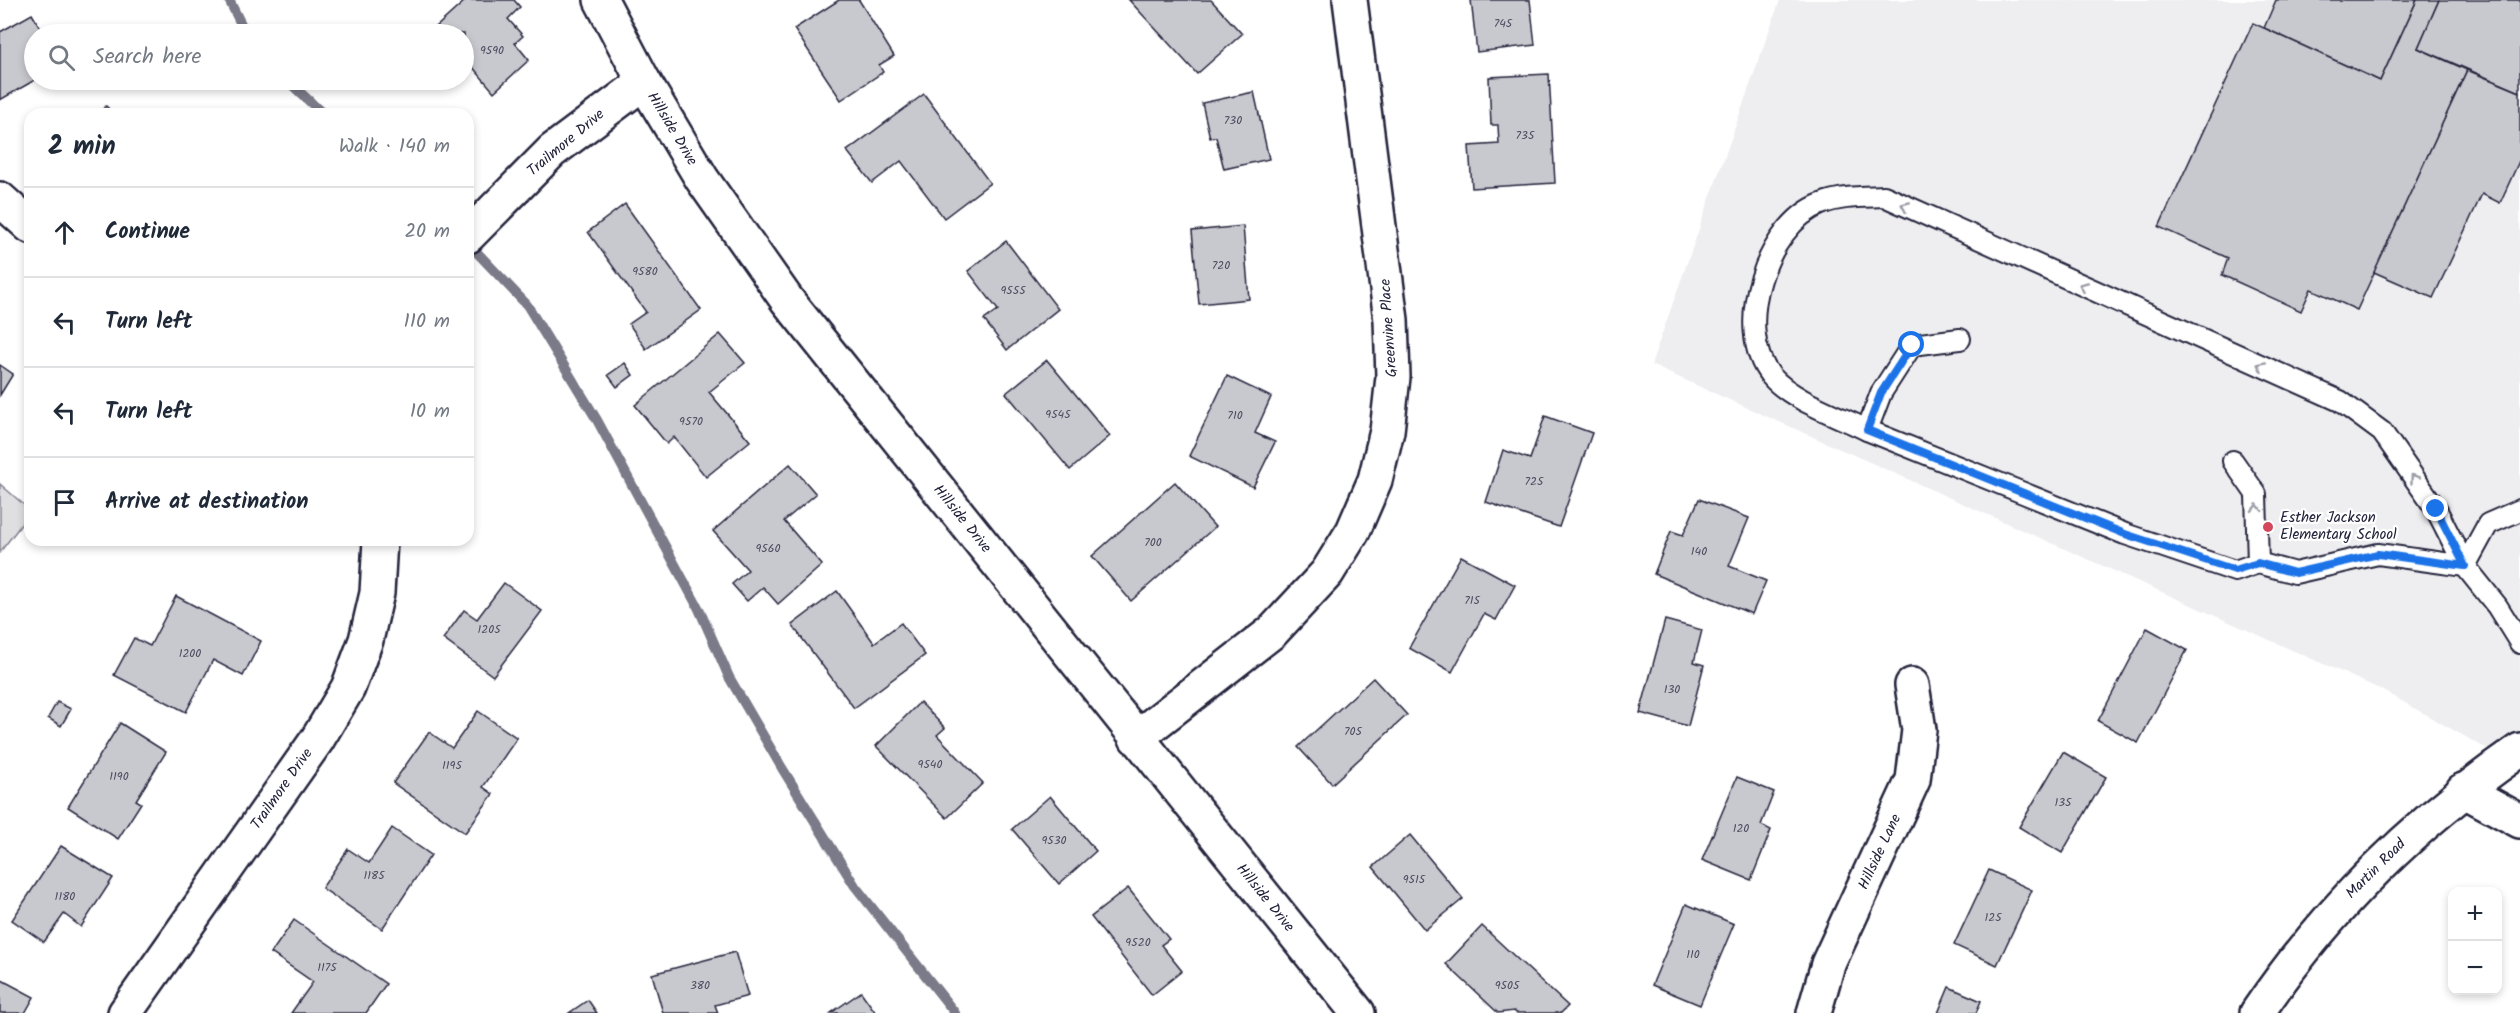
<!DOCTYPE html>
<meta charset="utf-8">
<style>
:root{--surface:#fff;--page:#f2f2f3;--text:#1f2937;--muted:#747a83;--line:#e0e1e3}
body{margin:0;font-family:Kalam,sans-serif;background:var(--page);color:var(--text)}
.controls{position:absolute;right:18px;bottom:18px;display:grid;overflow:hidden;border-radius:12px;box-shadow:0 3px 9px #0003}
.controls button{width:54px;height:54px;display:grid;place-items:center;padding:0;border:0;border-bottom:2px solid var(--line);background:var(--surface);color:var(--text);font:30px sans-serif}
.stop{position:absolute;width:18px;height:18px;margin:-14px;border:4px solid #1a73e8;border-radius:50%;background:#fff}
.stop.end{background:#1a73e8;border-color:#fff;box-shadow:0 2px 6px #0008}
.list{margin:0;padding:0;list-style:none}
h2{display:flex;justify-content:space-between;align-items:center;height:78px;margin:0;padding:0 24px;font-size:26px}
h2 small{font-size:20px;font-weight:400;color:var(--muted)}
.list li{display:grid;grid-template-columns:39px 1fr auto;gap:18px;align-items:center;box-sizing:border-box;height:90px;padding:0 24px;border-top:2px solid var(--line)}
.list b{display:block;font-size:22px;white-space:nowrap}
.list em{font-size:20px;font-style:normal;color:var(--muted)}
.icon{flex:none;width:33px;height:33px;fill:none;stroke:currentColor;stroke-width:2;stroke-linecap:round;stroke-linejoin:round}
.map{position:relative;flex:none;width:2520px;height:1013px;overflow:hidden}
.search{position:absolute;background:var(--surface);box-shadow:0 3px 9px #0003;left:24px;top:24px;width:450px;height:66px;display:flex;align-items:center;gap:15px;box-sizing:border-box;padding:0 21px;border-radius:33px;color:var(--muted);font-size:22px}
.panel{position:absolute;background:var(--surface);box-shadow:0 3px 9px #0003;left:24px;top:108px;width:450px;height:438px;border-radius:18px}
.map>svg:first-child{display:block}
.built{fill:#eeeef1}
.green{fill:#dfdfe2;stroke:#80808e;stroke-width:1.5}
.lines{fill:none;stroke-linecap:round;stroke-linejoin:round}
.stream{stroke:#7a7a88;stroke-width:10}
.building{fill:#c8c8cf;stroke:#22223b;stroke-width:1.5}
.lane-casing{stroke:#22223b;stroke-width:24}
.street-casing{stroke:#22223b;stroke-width:38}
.secondary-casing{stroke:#22223b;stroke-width:38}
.lane{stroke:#fff;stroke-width:20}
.street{stroke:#fff;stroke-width:33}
.secondary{stroke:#fff;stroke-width:33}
.oneway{stroke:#9c9ca7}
.route{stroke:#1a73e8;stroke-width:8}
.poi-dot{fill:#d1495b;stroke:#fff;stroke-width:2}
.labels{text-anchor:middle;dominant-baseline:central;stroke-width:4.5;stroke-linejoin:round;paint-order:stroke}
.number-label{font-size:12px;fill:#4c4c60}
.street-label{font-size:15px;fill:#22223b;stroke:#fff}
.poi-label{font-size:15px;fill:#22223b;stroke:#fff;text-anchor:start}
</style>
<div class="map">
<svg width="2520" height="1013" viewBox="0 0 2520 1013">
<rect width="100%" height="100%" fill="#fff"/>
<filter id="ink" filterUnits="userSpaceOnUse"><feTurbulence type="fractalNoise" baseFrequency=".0167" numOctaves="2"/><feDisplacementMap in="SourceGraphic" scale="12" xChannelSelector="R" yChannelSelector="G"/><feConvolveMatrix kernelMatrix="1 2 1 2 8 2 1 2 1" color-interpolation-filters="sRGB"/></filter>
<g filter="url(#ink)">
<path class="built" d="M1780,0H2520V737L2496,754L2382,690L1651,365Z"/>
<path class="green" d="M0,484L30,510V513L0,552Z"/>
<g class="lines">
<g class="stream">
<path d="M229,0L246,34"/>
<path d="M287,80L323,114"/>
<path d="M468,243L527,305L597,420L699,609L729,677L782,768L855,886L955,1013"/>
</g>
</g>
<g class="building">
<path d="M466,0H514L520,7L508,19L523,36L515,43L529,60L494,92L464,57V34H443L436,27Z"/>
<path d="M839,0H859L894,56L879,65L883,72L841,100L794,29Z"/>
<path d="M1129,0H1211L1242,34L1197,74Z"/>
<path d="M1471,0H1530L1535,45L1477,52Z"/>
<path d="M2276,0H2417L2380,81L2264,28Z"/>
<path d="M2417,0H2439L2418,48L2467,70L2357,310L2311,289L2301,311L2222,275L2228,258L2159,227L2253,23L2380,81Z"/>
<path d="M2439,0H2520V92L2418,48Z"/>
<path d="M32,14L44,34H34L35,80L0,100V32Z"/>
<path d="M2467,70L2520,92V159L2500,203L2482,194L2433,298L2374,272Z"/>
<path d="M1549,74L1555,183L1472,188L1469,146L1499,144L1498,125H1491L1489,77Z"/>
<path d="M1254,92L1269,159L1224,169L1216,137L1210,138L1202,103Z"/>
<path d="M924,94L990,183L944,218L901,161L872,183L847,151Z"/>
<path d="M106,106L114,114H98Z"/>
<path d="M625,204L701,310L646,349L629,324L646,312L588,232Z"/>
<path d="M1243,226L1249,299L1199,304L1192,231Z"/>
<path d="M1006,241L1058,309L1007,350L984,320L998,310L968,271Z"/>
<path d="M720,334L745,363L709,392L750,441L706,477L674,437L667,444L635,405Z"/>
<path d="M1047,360L1110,436L1070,470L1006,393Z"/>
<path d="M625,363L633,375L617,387L608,375Z"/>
<path d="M0,365L13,374L0,395Z"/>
<path d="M1227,376L1271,397L1255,433L1275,442L1253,487L1189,456Z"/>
<path d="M1545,416L1592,433L1559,527L1486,502L1503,450L1530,459Z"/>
<path d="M790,464L816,494L784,521L822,565L778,604L763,587L747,601L732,584L748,570L713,531Z"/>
<path d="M1175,482L1215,527L1131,601L1092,556Z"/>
<path d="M1699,499L1749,518L1729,566L1766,581L1752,614L1654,574L1671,531L1683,535Z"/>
<path d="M1461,556L1515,585L1496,620L1484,614L1452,672L1409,648Z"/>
<path d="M504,583L542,611L493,676L443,639L464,610L477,619Z"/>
<path d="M837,591L874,643L901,623L925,655L854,708L792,625Z"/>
<path d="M176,596L261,641L243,676L213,660L186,712L114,675L134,638L150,646Z"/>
<path d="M1665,620L1702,630L1694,662L1704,665L1688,726L1640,713Z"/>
<path d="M2147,628L2187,650L2138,743L2098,721Z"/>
<path d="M1373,678L1407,715L1332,784L1298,747Z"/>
<path d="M57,702L71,709L61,726L48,718Z"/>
<path d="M920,702L945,728L937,735L983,783L947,818L876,746Z"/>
<path d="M478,711L517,738L483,787L493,794L465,833L393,783L429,732L452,748Z"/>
<path d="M120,723L166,752L136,800L141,803L118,839L68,807Z"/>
<path d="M2063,752L2106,777L2062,853L2019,827Z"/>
<path d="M1737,777L1774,792L1761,825L1771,830L1751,880L1702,860Z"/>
<path d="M1050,796L1096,851L1059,884L1012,829Z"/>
<path d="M392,828L431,855L382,929L322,888L348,849L369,863Z"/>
<path d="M1410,835L1463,899L1425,930L1373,867Z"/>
<path d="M61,846L113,878L81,927L64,914L44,942L12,920Z"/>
<path d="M1989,870L2032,890L1997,965L1954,945Z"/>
<path d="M1128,888L1169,939L1161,945L1182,971L1152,995L1091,917Z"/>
<path d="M1686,904L1734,924L1700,1005L1652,985Z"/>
<path d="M294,920L386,984L366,1013H291L313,982L271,953Z"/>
<path d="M1482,926L1568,1006L1561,1013H1516L1514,1011L1498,1013L1446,964Z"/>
<path d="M735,952L748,996L715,1005L718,1013H663L652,974Z"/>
<path d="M0,979L34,997L25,1013H0Z"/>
<path d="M1949,987L1981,1001L1976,1013H1938Z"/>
<path d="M861,992L876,1013H831Z"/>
<path d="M588,1000L597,1013H569Z"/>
</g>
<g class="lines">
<defs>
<g id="lane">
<path d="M1960,339L1912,345L1881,393L1867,430L2125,534L2235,571L2258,563L2295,573L2378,554L2465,566L2497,606L2520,643"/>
<path d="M1867,430C1839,416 1791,400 1771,376C1732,329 1766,225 1821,204C1841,196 1863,197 1884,196L2340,401L2382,432L2436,509L2465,566L2488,524L2520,510"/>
<path d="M2233,461L2256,494L2258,563"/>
</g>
<g id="street">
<path d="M601,0L644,82L702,179L787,300L1358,1013"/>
<path d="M0,199L30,226"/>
<path d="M468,236L552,151L644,82"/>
<path d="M1136,738L1272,632L1327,573L1353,531L1375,480L1387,431L1393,377L1391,320L1350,0"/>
<path d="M2463,790L2520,821"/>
<path d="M125,1013L317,740L348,688L366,640L377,593L380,540"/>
<path d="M1814,1013L1828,964L1913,780L1919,730L1912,685"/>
</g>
<path id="secondary" d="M2257,1013C2329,907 2415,823 2520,750"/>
</defs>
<use href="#lane" class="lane-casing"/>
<use href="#street" class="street-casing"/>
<use href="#secondary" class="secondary-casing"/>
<use href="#lane" class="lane"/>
<use href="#street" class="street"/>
<use href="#secondary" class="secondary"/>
</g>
<defs><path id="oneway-chevron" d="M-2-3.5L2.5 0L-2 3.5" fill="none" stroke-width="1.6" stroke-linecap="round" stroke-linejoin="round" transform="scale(1.5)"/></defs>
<g class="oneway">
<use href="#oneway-chevron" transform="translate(1905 206) rotate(-156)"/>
<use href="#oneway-chevron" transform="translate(2083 286) rotate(-156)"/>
<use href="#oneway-chevron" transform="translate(2261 366) rotate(-156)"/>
<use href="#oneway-chevron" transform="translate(2414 478) rotate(-125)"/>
<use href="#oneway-chevron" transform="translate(2257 508) rotate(-91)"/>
</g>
</g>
<g class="lines" filter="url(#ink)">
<path class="route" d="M1912,345L1881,393L1867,430L2125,534L2235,570L2258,563L2295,573L2378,554L2465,566L2436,509"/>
</g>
<circle class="poi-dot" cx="2268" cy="527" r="6"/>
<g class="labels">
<g class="number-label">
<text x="1503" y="23">745</text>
<text x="492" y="50">9590</text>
<text x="1233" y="120">730</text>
<text x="1525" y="135">735</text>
<text x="1221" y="265">720</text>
<text x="645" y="271">9580</text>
<text x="1013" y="290">9555</text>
<text x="1058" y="414">9545</text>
<text x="1235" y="415">710</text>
<text x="691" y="421">9570</text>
<text x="1534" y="481">725</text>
<text x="1153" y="542">700</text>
<text x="768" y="548">9560</text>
<text x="1699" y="551">140</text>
<text x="1472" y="600">715</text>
<text x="489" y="629">1205</text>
<text x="190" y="653">1200</text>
<text x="1672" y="689">130</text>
<text x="1353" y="731">705</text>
<text x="930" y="764">9540</text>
<text x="452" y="765">1195</text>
<text x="119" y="776">1190</text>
<text x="2063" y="802">135</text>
<text x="1741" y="828">120</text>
<text x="1054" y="840">9530</text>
<text x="374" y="875">1185</text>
<text x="1414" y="879">9515</text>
<text x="65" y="896">1180</text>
<text x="1993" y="917">125</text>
<text x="1138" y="942">9520</text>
<text x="1693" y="954">110</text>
<text x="327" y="967">1175</text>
<text x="700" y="985">380</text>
<text x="1507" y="985">9505</text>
</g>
<g class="street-label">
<text transform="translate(672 129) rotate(59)">Hillside Drive</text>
<text transform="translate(566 143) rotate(-40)">Trailmore Drive</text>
<text transform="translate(1389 328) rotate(-94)">Greenvine Place</text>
<text transform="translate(962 519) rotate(51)">Hillside Drive</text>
<text transform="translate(282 789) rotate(-55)">Trailmore Drive</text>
<text transform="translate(1880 852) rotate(-65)">Hillside Lane</text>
<text transform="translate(2376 869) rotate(-45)">Martin Road</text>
<text transform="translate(1265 898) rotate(51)">Hillside Drive</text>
</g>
<g class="poi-label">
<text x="2280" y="518">Esther Jackson<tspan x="2280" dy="17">Elementary School</tspan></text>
</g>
</g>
</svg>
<div class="controls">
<button>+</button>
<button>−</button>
</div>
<div class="stop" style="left:1912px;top:345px"></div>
<div class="stop end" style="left:2436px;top:509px"></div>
<div class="search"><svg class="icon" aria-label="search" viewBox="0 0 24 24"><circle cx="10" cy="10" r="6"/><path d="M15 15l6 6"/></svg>Search here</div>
<section class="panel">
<h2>2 min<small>Walk · 140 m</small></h2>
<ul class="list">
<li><svg class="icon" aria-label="ahead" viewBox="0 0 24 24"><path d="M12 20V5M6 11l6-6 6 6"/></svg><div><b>Continue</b></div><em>20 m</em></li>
<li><svg class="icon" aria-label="left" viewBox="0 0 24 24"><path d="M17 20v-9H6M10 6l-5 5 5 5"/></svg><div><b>Turn left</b></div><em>110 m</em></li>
<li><svg class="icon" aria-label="left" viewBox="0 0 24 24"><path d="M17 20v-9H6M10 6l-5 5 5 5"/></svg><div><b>Turn left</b></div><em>10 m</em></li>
<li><svg class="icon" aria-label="arrive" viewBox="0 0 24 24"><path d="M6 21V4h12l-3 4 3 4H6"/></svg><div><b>Arrive at destination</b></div></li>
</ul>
</section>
</div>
